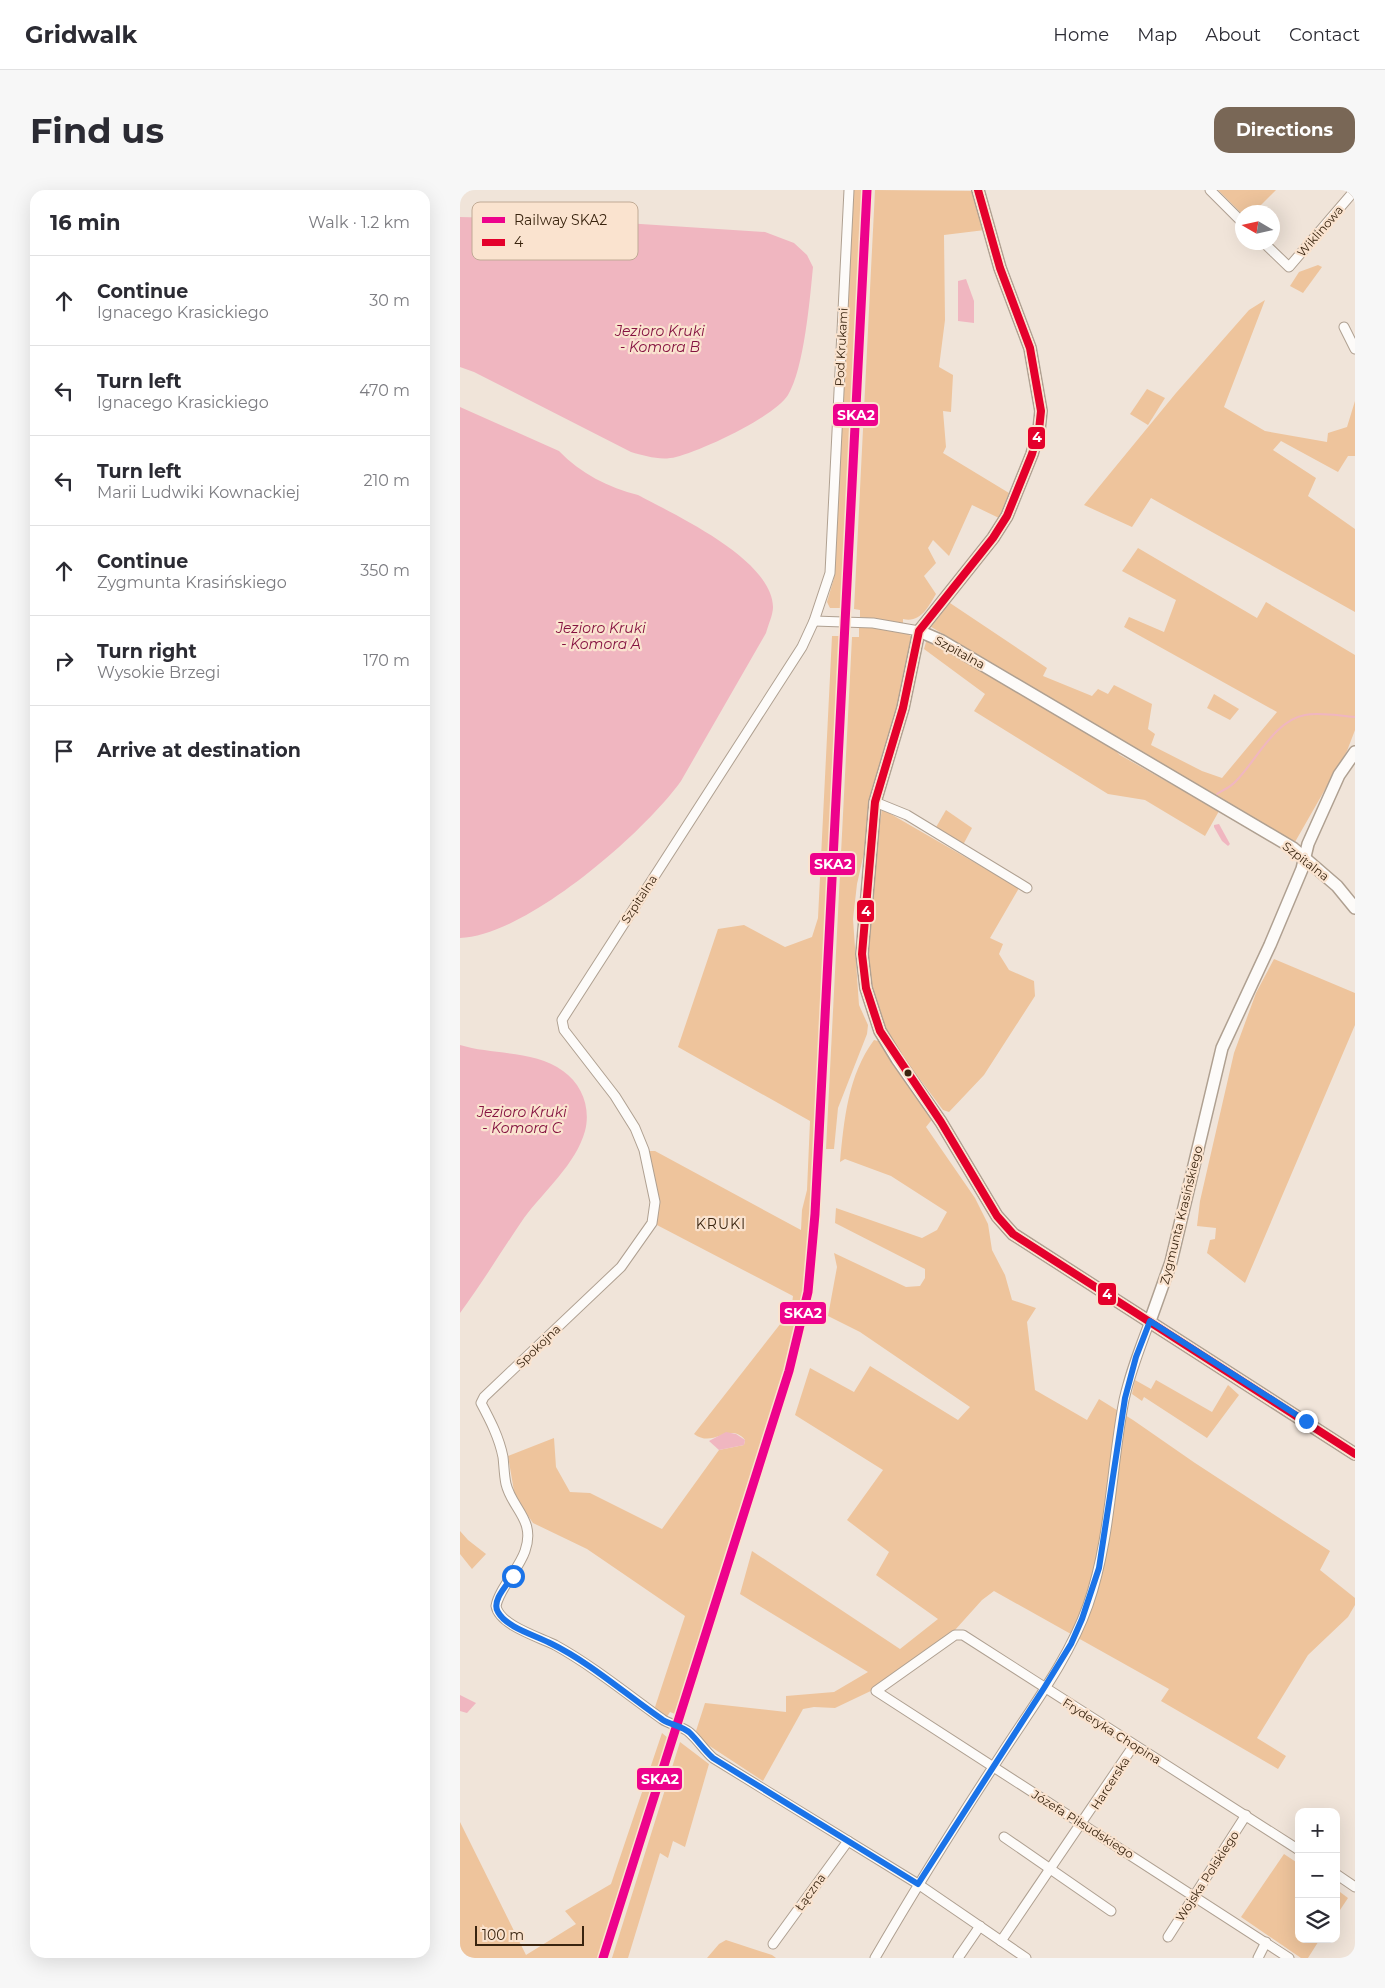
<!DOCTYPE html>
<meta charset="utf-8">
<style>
:root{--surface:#fff;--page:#f7f7f7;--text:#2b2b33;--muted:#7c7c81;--line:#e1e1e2;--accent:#796756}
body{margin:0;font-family:Montserrat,sans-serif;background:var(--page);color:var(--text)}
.controls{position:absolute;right:15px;bottom:15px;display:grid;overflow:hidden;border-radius:10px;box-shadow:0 5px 20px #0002}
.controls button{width:45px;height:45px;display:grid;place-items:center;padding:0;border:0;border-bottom:1px solid var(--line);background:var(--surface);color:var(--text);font:25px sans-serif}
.compass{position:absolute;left:775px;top:15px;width:45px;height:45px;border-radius:50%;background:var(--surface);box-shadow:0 5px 20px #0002;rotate:279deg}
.scale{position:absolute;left:15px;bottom:12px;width:109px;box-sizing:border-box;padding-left:5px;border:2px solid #39240f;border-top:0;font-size:14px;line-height:18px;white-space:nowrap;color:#39240f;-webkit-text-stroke:4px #fae3cf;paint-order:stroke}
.stop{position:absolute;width:15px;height:15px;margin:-11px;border:4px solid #1a73e8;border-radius:50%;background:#fff}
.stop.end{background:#1a73e8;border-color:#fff;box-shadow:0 1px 5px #0008}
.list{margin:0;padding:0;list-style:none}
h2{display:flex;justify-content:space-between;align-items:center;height:65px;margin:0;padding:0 20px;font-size:21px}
h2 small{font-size:16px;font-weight:400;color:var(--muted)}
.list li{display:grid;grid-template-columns:32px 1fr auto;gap:15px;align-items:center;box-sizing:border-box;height:90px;padding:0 20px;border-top:1px solid var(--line)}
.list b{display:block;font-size:19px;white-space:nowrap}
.list p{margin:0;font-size:16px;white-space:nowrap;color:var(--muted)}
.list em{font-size:16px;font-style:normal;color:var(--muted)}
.icon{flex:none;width:28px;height:28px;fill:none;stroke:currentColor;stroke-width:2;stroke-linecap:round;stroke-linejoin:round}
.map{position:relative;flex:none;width:895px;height:1768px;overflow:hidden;border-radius:15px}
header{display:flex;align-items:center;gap:30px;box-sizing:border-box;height:70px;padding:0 25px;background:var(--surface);border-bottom:1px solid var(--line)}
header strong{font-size:24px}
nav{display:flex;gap:28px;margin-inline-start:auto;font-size:18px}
.intro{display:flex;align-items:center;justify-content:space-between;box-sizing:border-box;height:120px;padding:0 30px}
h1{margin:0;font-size:35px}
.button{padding:12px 22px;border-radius:15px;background:var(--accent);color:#fff;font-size:18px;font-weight:700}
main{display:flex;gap:30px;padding:0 30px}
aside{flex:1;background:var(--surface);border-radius:15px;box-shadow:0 5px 20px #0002}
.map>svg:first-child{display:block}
.green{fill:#eec49c}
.water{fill:#f0b6c0}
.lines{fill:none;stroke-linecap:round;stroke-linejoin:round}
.stream{stroke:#f0b6c0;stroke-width:2}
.street-casing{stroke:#afa091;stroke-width:11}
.secondary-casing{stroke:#afa091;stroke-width:14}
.street{stroke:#fdfbf9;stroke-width:9}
.secondary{stroke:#fdfbf9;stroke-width:11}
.bus-1-casing{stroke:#fae3cf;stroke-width:11}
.bus-1{stroke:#e4002b;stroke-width:8}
.rail-1-casing{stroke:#fae3cf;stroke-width:12}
.rail-1{stroke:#ed028c;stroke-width:9}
.route{stroke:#1a73e8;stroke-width:6}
.bus-dot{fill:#39240f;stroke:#fae3cf;stroke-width:2}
.labels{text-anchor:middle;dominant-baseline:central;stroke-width:4.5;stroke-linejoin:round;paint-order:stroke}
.street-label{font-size:12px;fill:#39240f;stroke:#fae3cf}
.water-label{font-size:14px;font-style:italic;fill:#851341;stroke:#fae3cf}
.neighbourhood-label{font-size:14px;letter-spacing:1px;fill:#39240f;stroke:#fae3cf}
.key{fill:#fae3cf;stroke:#c0aa95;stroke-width:1}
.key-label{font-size:14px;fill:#39240f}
.line-badge{stroke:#fae3cf;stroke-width:2}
.badge-label{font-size:14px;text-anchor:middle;font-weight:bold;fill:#fff}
</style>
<header>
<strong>Gridwalk</strong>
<nav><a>Home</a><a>Map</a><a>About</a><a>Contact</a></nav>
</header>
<div class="intro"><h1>Find us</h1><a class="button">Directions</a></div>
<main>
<aside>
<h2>16 min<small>Walk · 1.2 km</small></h2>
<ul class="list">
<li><svg class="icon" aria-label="ahead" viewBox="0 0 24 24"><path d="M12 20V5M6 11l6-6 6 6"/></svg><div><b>Continue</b><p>Ignacego Krasickiego</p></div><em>30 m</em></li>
<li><svg class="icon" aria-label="left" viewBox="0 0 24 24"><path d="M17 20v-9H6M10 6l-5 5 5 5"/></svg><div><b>Turn left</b><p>Ignacego Krasickiego</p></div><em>470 m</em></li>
<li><svg class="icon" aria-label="left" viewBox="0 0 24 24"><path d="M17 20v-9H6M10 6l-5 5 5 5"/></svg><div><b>Turn left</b><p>Marii Ludwiki Kownackiej</p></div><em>210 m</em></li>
<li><svg class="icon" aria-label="ahead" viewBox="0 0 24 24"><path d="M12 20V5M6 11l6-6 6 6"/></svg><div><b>Continue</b><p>Zygmunta Krasińskiego</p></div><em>350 m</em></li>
<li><svg class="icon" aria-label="right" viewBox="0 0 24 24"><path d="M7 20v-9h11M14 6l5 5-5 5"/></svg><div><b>Turn right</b><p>Wysokie Brzegi</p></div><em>170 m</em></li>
<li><svg class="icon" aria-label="arrive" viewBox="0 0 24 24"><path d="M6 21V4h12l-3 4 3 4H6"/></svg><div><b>Arrive at destination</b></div></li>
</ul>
</aside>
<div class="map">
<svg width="895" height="1768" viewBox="0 0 895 1768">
<rect width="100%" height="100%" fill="#f0e4d9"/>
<g class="green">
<path d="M392,0H403L383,418H370L367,412L374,388Z"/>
<path d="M415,0L513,1L525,40L484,45L485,130L479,177L493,185L491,222L483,221L486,257L483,263L549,303L539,328L512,315L489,366L473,350L468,358L476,373L464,386L476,404C468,417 461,433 443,429V434L400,427V420L394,419Z"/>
<path d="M758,0H816L794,22H782V24Z"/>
<path d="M858,75L862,77L843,103L830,96L839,82Z"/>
<path d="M805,110L764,217L805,241L867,252L868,243L887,237L895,211V266H888L878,282L821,251L813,260L856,288L848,306L895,339V422L691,308L672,337L624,315L716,203L789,120Z"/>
<path d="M687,199L705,208L688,235L670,224Z"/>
<path d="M678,358L797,428L806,412L895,465V540L887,561L835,652L764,613L468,435L487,411L587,478L583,486L632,506L638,499L648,504L654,495L692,514L688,539L695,544L691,555L742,581L762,588L817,522L664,437L669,427L704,442L716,410L662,381Z"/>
<path d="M399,436L447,443L453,448L397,694L393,729L399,815L408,835L407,844L378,918L374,959H366L392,447H399Z"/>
<path d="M372,446H381L352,1024L344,1104L328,1171L232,1474L215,1524L210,1522L205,1530L195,1517L225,1426L127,1359L73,1333L55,1307L48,1266L94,1248L96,1277L110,1302L130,1303L202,1339L259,1260L284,1255L285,1250C269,1231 254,1259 234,1244L321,1133L329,1136L333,1106L195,1034L196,998L189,961H195L341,1040L342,1020L347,1000L350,931L218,857L258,739L284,735L325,757L352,747L358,728Z"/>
<path d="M470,451L483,456L645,551L660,565L759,621L745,646L685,610L648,604L514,521L525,504L464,459L466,452Z"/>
<path d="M754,504L779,519L770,530L747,518Z"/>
<path d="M422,619L559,698L530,748L543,754L539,764L549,780L574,791L575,806L524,885L489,922L483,920L425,843L406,809L400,758Z"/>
<path d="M486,620L512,638L503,655L475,639Z"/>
<path d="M814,769L895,803V835L785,1093L747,1063L750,1050L755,1049L756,1038L737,1036L740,1011L774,863L796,803Z"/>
<path d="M414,850L422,852L474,927L466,937L515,1008L528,1034L532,1060L545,1085L552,1110L576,1118L567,1132L575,1200L627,1230L639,1209L673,1230L735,1273L870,1361L860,1380L895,1408V1415L888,1427L848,1465L797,1548L826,1566L818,1579L701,1511L709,1499L534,1401L522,1410L495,1440L417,1498L375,1518L354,1517L343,1519L303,1591L242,1551L236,1541L245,1513L326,1522V1506L374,1502L408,1482L280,1404L292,1361L440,1459L478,1429L416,1385L429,1362L387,1330L423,1280L335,1225L350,1178L394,1202L410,1176L498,1230L510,1217L400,1142L368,1126L377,1077L374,1063L446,1097L460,1096L465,1088V1079L375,1033L376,1018L462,1048L477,1040L487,1022L431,986L385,969L380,972C384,930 388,885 414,850Z"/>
<path d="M675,1190L691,1199L696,1190L752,1222L768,1195L779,1205L747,1248L684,1207L682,1211L672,1204Z"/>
<path d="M0,1341L8,1350L26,1364L12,1379L0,1364Z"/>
<path d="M202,1543L208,1548L139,1768H0V1632L66,1765L116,1734L105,1721L151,1694Z"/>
<path d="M220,1552L249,1574L225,1657L213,1651L208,1668L200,1663L168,1768H152Z"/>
<path d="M824,1664L839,1674V1749H860L848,1768H841L781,1727Z"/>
<path d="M876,1699L888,1708L876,1726Z"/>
<path d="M266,1750L312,1765L316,1768H247L259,1754Z"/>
</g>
<g class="water">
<path d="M0,27L119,30L305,42L334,53L347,65L353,77C350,108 344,179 328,205C314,227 243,260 216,267C201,271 185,266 171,262L14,182L0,177Z"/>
<path d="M506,89L514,111V133L498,131V91Z"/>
<path d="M0,217L99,261C120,283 149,298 178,305C215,325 312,369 313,417C313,425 308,435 306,443L221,591C184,643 66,746 0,748Z"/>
<path d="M759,634L770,654L768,656L762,651L754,637V635Z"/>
<path d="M0,855C32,865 75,860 103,881C122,894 131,918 125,941C116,974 84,1001 64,1028C42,1060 23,1092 0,1123Z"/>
<path d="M266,1242L276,1244L285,1250L284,1255L259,1260L249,1251Z"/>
<path d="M0,1505L16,1513L7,1523L0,1521Z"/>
</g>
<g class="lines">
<path class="stream" d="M757,604C763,600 771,597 776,591C796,571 815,530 845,525C861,522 879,526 895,527"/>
<defs>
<g id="street">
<path d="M389,0L370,383L354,431L342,457L102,830L104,840L155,906L175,938L184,960L195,1012L192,1033L161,1077L24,1207L21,1213C30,1230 39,1247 43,1267C44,1275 44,1285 46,1294C52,1319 76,1330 65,1361C59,1379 39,1399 36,1416C39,1435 79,1447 95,1455C133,1476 167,1504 202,1529C210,1535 223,1536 230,1543C238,1550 244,1560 253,1568L458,1694L566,1768"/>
<path d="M750,0L782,32"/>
<path d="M803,52L829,77L895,0"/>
<path d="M884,137L895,159"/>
<path d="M354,431L413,433L459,441"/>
<path d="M415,612L447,625L567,698"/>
<path d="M544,1647L651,1721"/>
<path d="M876,1684L895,1697"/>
<path d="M708,1747L786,1625"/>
<path d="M541,1751L674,1555"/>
<path d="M313,1754L388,1651"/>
<path d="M415,1768C455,1699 497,1632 541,1565C572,1517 609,1469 628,1415C651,1349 651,1278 664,1210C670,1183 680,1157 690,1131"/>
<path d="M498,1768L520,1736"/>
<path d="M798,1768L806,1752"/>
<path d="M829,1768L416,1501L495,1445H503L839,1660"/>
</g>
<g id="secondary">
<path d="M518,0L540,78L570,158L581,221L579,240L572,264L547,326L533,348L459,441L443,518L415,612L402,764L406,798L420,841L437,869L481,932L537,1026L553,1044L895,1264"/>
<path d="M459,441L482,451L833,658L877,696L895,718"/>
<path d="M690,1131L711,1072L762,858L810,755L842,679L848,654L879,585L895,562"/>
</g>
</defs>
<use href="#street" class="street-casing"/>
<use href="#secondary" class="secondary-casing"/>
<use href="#street" class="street"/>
<use href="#secondary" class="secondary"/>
<defs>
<path id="bus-1" d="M518,0L540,78L570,158L581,221L579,240L572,264L547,326L533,348L459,441L443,518L415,612L402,764L406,798L420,841L481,932L537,1026L553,1044L895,1264"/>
</defs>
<use href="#bus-1" class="bus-1-casing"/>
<use href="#bus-1" class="bus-1"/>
<defs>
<path id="rail-1" d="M143,1768L329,1181L348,1102L355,1024L407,0"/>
</defs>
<use href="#rail-1" class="rail-1-casing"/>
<use href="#rail-1" class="rail-1"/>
</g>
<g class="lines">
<path class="route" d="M53,1386C47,1395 31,1411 38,1422C47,1438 75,1445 90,1453C131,1473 165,1504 203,1530C211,1535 223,1536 230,1543C238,1551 244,1560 253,1568L458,1694L584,1498L611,1454L622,1429L639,1378L665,1208L676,1167L690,1131L846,1231"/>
</g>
<circle class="bus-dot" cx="448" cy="883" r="4.5"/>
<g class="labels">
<g class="street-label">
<text transform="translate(860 41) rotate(-49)">Wiklinowa</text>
<text transform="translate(381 157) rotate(-87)">Pod Krukami</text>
<text transform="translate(500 462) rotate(29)">Szpitalna</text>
<text transform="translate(846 671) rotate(38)">Szpitalna</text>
<text transform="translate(179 709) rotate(-57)">Szpitalna</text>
<text transform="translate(721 1025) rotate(-76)">Zygmunta Krasińskiego</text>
<text transform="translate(78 1156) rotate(-44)">Spokojna</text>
<text transform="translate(652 1541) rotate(32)">Fryderyka Chopina</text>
<text transform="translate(650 1593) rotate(-57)">Harcerska</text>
<text transform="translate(623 1634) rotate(32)">Józefa Piłsudskiego</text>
<text transform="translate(747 1686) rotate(-57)">Wojska Polskiego</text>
<text transform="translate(350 1702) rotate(-54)">Łączna</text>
</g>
<g class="water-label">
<text x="200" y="141">Jezioro Kruki<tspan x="200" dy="16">- Komora B</tspan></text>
<text x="141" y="438">Jezioro Kruki<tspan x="141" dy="16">- Komora A</tspan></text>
<text x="62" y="922">Jezioro Kruki<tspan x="62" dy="16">- Komora C</tspan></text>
</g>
<g class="neighbourhood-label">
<text x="261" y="1034">KRUKI</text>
</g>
</g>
<rect x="12" y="12" width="166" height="58" rx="8" class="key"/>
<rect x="22" y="27" width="23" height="6" fill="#ed028c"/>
<rect x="22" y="49" width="23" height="7" fill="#e4002b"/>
<g class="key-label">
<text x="54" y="35">Railway SKA2</text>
<text x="54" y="57">4</text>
</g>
<g class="line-badge">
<rect x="372" y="213" width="47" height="24" rx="5" fill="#ed028c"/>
<rect x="567" y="236" width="19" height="24" rx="5" fill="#e4002b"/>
<rect x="349" y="662" width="47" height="24" rx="5" fill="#ed028c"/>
<rect x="396" y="709" width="19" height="24" rx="5" fill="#e4002b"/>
<rect x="637" y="1092" width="20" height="24" rx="5" fill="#e4002b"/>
<rect x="319" y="1111" width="48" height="24" rx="5" fill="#ed028c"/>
<rect x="176" y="1577" width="47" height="24" rx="5" fill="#ed028c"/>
</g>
<g class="badge-label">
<text x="396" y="230">SKA2</text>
<text x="577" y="252">4</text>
<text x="373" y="679">SKA2</text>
<text x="406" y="726">4</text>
<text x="647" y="1109">4</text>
<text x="343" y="1128">SKA2</text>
<text x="200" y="1594">SKA2</text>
</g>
</svg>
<div class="controls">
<button>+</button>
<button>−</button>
<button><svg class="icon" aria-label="layers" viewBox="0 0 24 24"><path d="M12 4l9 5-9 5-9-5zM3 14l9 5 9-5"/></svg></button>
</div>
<svg class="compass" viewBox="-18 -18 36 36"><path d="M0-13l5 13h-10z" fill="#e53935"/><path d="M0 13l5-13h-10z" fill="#7c7c81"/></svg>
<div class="scale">100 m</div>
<div class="stop" style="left:53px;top:1386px"></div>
<div class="stop end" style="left:846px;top:1231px"></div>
</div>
</main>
